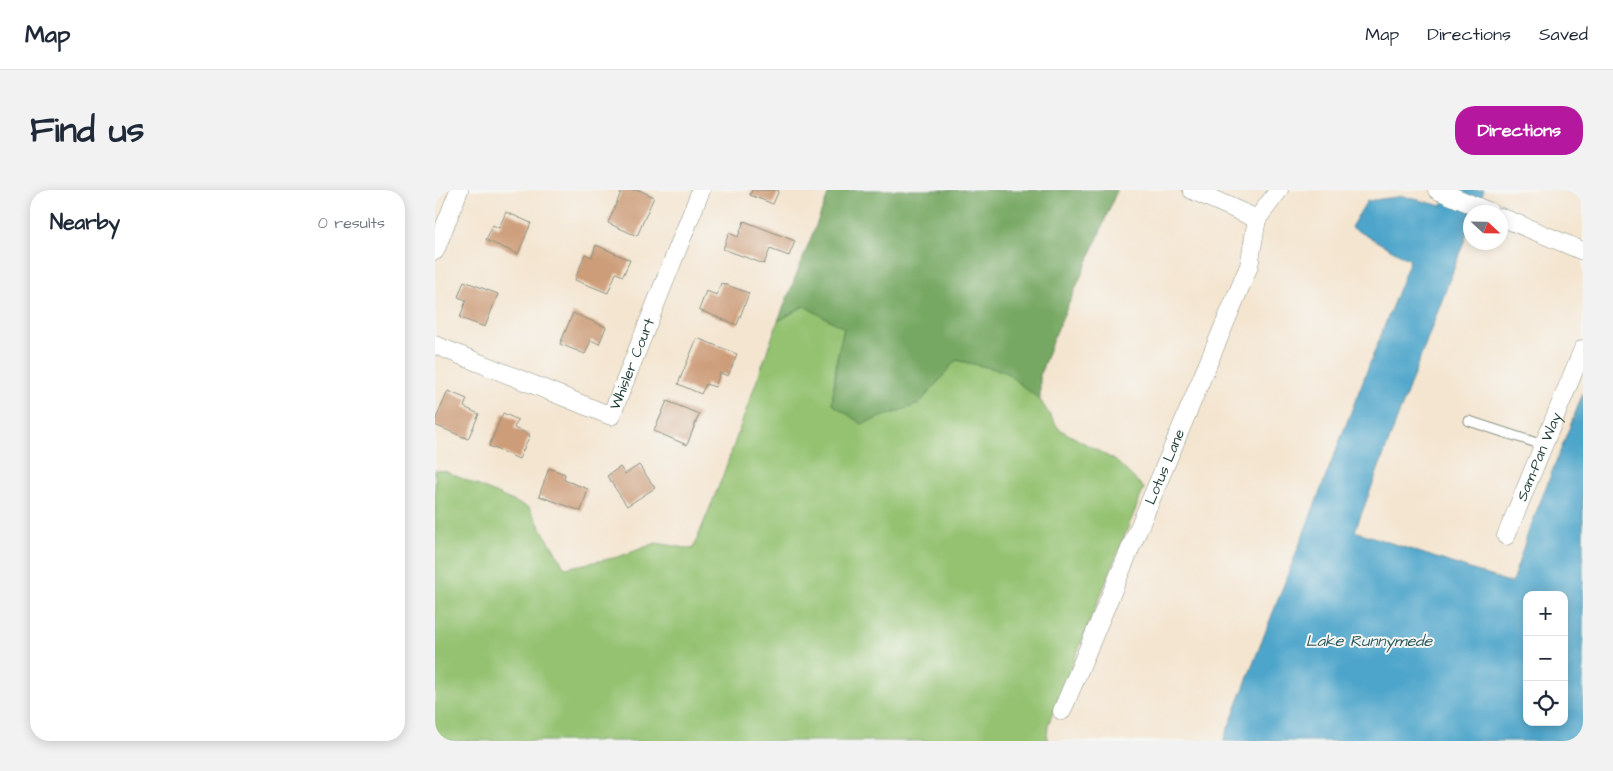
<!DOCTYPE html>
<meta charset="utf-8">
<style>
:root{--surface:#fff;--page:#f2f2f3;--text:#1f2937;--muted:#747a83;--line:#e0e1e3;--accent:#b5179e}
body{margin:0;font-family:"Architects Daughter",sans-serif;background:var(--page);color:var(--text)}
.controls{position:absolute;right:15px;bottom:15px;display:grid;overflow:hidden;border-radius:10px;box-shadow:0 2px 12px #0003}
.controls button{width:45px;height:45px;display:grid;place-items:center;padding:0;border:0;border-bottom:1px solid var(--line);background:var(--surface);color:var(--text);font:25px sans-serif}
.compass{position:absolute;left:1028px;top:15px;width:45px;height:45px;border-radius:50%;background:var(--surface);box-shadow:0 2px 12px #0003;rotate:112deg}
.list{margin:0;padding:0;list-style:none}
h2{display:flex;justify-content:space-between;align-items:center;height:65px;margin:0;padding:0 20px;font-size:21px}
h2 small{font-size:16px;font-weight:400;color:var(--muted)}
.icon{flex:none;width:28px;height:28px;fill:none;stroke:currentColor;stroke-width:2;stroke-linecap:round;stroke-linejoin:round}
.map{position:relative;flex:none;width:1148px;height:551px;overflow:hidden;border-radius:20px}
header{display:flex;align-items:center;gap:30px;box-sizing:border-box;height:70px;padding:0 25px;background:var(--surface);border-bottom:1px solid var(--line)}
header strong{font-size:24px}
nav{display:flex;gap:28px;margin-inline-start:auto;font-size:18px}
.intro{display:flex;align-items:center;justify-content:space-between;box-sizing:border-box;height:120px;padding:0 30px}
h1{margin:0;font-size:35px}
.button{padding:12px 22px;border-radius:20px;background:var(--accent);color:#fff;font-size:18px;font-weight:700}
main{display:flex;gap:30px;padding:0 30px}
aside{flex:1;background:var(--surface);border-radius:20px;box-shadow:0 2px 12px #0003}
.map>svg:first-child{display:block}
.green{fill:#94c271;stroke:#5a8052}
.forest{fill:#77a863;stroke:#4b724c}
.water{fill:#4ea5cb;stroke:#367180;fill-rule:evenodd}
.building{fill:#cd9d79}
.lines{fill:none;stroke-linecap:round;stroke-linejoin:round}
.service-casing{stroke:#8a9182;stroke-width:11}
.minor-casing{stroke:#8a9182;stroke-width:19}
.service{stroke:#fff;stroke-width:9}
.minor{stroke:#fff;stroke-width:18}
.labels{text-anchor:middle;dominant-baseline:central;stroke-width:4;stroke-linejoin:round;paint-order:stroke}
.street-label{font-size:15px;fill:#1f3d34;stroke:#f6f6f2}
.water-label{font-size:16px;font-style:italic;fill:#2d5c61;stroke:#f6f6f2}
</style>
<header>
<strong>Map</strong>
<nav><a>Map</a><a>Directions</a><a>Saved</a></nav>
</header>
<div class="intro"><h1>Find us</h1><a class="button">Directions</a></div>
<main>
<aside>
<h2>Nearby<small>0 results</small></h2>
<ul class="list">
</ul>
</aside>
<div class="map">
<svg width="1148" height="551" viewBox="0 0 1148 551">
<rect width="100%" height="100%" fill="#f6f6f2"/>
<filter id="ink" filterUnits="userSpaceOnUse"><feTurbulence type="fractalNoise" baseFrequency=".02" numOctaves="2"/><feDisplacementMap in="SourceGraphic" scale="10" xChannelSelector="R" yChannelSelector="G"/><feConvolveMatrix kernelMatrix="1 2 1 2 8 2 1 2 1" color-interpolation-filters="sRGB"/></filter>
<filter id="wash" filterUnits="userSpaceOnUse"><feTurbulence type="fractalNoise" baseFrequency=".0096" numOctaves="4" result="noise"/><feDisplacementMap in="SourceGraphic" scale="20" xChannelSelector="R" yChannelSelector="G"/><feGaussianBlur stdDeviation="1.12" result="paint"/><feColorMatrix in="noise" values="0 0 0 0 0 0 0 0 0 0 0 0 0 0 0 0 0 1.4 0 .05"/><feComposite in="paint" operator="in"/></filter>
<g filter="url(#wash)">
<rect width="100%" height="100%" fill="#f4e5d0"/>
<path class="green" d="M369,116L409,138L402,169L397,214H484L521,170L569,181L605,210L624,239L681,271L709,298L613,535L612,551H0V280L10,281L94,318L130,378L183,367L221,353L258,359L287,288L343,131Z"/>
<path class="forest" d="M395,0H682L661,52L617,152L605,185V210L569,181L521,170L484,214L427,234L397,214L402,169L409,138L369,116L343,131Z"/>
<path class="water" d="M1011,0H1049L1041,22H1036L1035,36L920,341L1077,393L1093,343L1148,203V551H788L975,70L916,37L932,11L968,6L1007,16ZM1092,405H1129V532H1092Z"/>
<g id="blocks">
<g class="building">
<path d="M187,0H204L219,7L202,46L173,33Z"/>
<path d="M317,0H344L338,14L315,5Z"/>
<path d="M71,22L96,33L83,64L51,50L58,35L64,38Z"/>
<path d="M309,31L360,51L354,66L335,59L329,74L288,59L294,43L303,47Z"/>
<path d="M161,55L195,70L188,86L181,83L173,103L140,90L150,64L157,67Z"/>
<path d="M29,91L63,104L50,137L25,128L31,110L23,107Z"/>
<path d="M286,93L314,103L302,135L264,120L271,101L282,105Z"/>
<path d="M138,123L171,137L164,154L156,150L150,164L125,154Z"/>
<path d="M262,148L302,164L293,186L285,183L280,197L271,194L266,204L243,194Z"/>
<path d="M13,201L32,209L29,217L44,224L33,249L0,235V231Z"/>
<path d="M232,211L264,224L252,255L219,241Z"/>
<path d="M68,223L83,230L79,238L95,245L84,269L54,256Z"/>
<path d="M204,275L220,298L192,316L172,286L185,277L190,284Z"/>
<path d="M114,278L130,284L129,290L153,299L146,321L104,306Z"/>
</g>
</g>
</g>
<g filter="url(#ink)">
<use href="#blocks" fill-opacity="0" stroke="#8a9182" stroke-width="1"/>
<g class="lines">
<defs>
<path id="service" d="M1034,231L1108,255"/>
<g id="minor">
<path d="M757,0L822,29L844,0"/>
<path d="M1002,0L1055,22"/>
<path d="M1066,27L1148,61"/>
<path d="M0,61L24,0"/>
<path id="s1" d="M0,155L176,226L266,0"/>
<path id="s2" d="M1071,346L1148,159"/>
<path id="s3" d="M627,521L814,76L822,29"/>
</g>
</defs>
<use href="#service" class="service-casing"/>
<use href="#minor" class="minor-casing"/>
<use href="#service" class="service"/>
<use href="#minor" class="minor"/>
</g>
</g>
<g class="labels">
<g class="street-label">
<text stroke="none"><textPath href="#s1" startOffset="246">Whisler Court</textPath></text>
<text stroke="none"><textPath href="#s2" startOffset="86">Sam-Pan Way</textPath></text>
<text stroke="none"><textPath href="#s3" startOffset="265">Lotus Lane</textPath></text>
</g>
<g class="water-label">
<text x="934" y="451">Lake Runnymede</text>
</g>
</g>
</svg>
<div class="controls">
<button>+</button>
<button>−</button>
<button><svg class="icon" aria-label="locate" viewBox="0 0 24 24"><circle cx="12" cy="12" r="6"/><path d="M12 2v4M12 18v4M2 12h4M18 12h4"/></svg></button>
</div>
<svg class="compass" viewBox="-18 -18 36 36"><path d="M0-13l5 13h-10z" fill="#e53935"/><path d="M0 13l5-13h-10z" fill="#747a83"/></svg>
</div>
</main>
